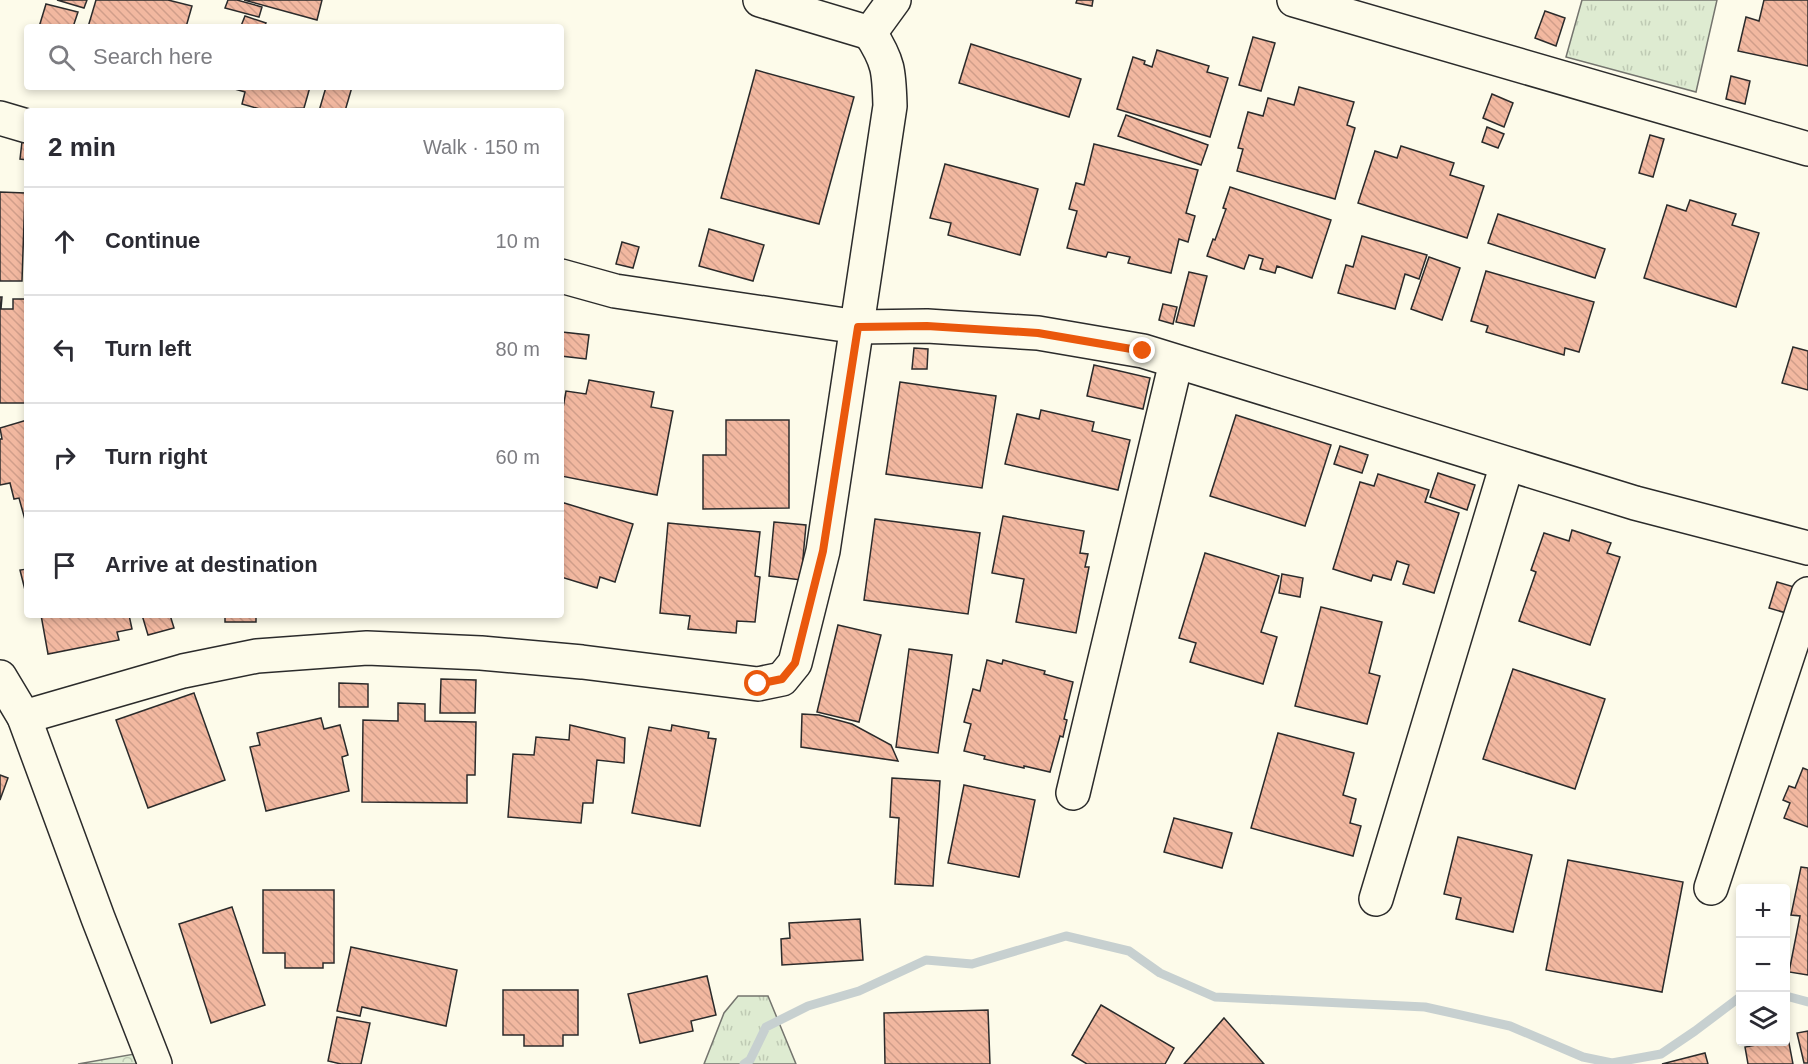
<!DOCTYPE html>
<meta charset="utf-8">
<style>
:root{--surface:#fff;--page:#f7f7f7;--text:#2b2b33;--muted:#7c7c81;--line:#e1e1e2}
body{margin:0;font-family:Helvetica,sans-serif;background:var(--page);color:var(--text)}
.controls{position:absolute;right:18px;bottom:18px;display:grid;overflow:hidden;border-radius:6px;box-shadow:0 3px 9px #0003}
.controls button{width:54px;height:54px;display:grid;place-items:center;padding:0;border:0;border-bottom:2px solid var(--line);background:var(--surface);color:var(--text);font:30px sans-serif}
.stop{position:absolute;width:18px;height:18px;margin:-14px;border:4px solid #ea580c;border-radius:50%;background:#fff}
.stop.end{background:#ea580c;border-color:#fff;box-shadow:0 2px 6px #0008}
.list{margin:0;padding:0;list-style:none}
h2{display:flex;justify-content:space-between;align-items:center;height:78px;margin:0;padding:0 24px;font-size:26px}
h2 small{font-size:20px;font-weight:400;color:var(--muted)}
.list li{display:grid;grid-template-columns:39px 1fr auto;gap:18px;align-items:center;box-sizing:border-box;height:108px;padding:0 24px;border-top:2px solid var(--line)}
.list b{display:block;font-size:22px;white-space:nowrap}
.list em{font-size:20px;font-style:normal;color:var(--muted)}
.icon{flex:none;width:33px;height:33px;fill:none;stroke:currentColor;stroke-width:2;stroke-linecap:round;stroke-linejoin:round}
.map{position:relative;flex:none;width:1808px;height:1064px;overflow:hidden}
.search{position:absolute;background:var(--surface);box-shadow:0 3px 9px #0003;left:24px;top:24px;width:540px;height:66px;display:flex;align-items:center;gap:15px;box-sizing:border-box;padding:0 21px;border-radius:6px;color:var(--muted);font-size:22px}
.panel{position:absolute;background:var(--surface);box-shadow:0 3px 9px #0003;left:24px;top:108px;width:540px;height:510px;border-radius:6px}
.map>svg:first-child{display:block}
.grass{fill:url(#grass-tufts);stroke:#74746e;stroke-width:1.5}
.forest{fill:url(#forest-crowns);stroke:#74746e;stroke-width:1.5}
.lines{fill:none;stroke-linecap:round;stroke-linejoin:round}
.stream{stroke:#c7d0d0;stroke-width:9}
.building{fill:url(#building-back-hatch);stroke:#2b2b2b;stroke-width:1.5}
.minor-casing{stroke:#2b2b2b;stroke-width:36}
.minor{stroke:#fdfbea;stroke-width:33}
.route{stroke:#ea580c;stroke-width:8}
</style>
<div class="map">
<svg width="1808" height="1064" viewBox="0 0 1808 1064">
<defs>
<pattern id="grass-tufts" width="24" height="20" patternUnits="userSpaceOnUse" patternTransform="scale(1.5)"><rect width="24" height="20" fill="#deebd1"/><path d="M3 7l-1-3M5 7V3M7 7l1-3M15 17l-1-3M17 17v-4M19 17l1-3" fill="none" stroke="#bfcab4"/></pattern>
<pattern id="forest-crowns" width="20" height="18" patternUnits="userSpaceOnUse" patternTransform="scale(1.5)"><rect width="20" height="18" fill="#deebd1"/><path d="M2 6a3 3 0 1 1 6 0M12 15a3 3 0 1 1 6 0" fill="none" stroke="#bfcab4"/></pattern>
<pattern id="building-back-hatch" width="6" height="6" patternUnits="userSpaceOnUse" patternTransform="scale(1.5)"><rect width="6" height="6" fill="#f2b8a0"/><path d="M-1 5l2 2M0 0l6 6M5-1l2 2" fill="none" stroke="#d09e8a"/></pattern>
</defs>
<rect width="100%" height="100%" fill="#fdfbea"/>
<g class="grass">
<path d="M1582,0H1717L1696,92L1566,57Z"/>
<path d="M738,996H768L796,1064H704L724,1013Z"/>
</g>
<path class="forest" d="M140,1053L143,1064H78Z"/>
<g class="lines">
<g class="stream">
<path d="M1786,996L1808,1002"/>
<path d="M744,1064L750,1060L766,1027L808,1006L859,991L926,960L972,964L1066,936L1129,951L1160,973L1215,997L1425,1007L1510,1026L1583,1057L1612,1063L1661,1054L1695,1031L1740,997"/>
</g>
</g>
<g class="building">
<path d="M57,0H87L84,8Z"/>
<path d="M96,0H168L192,6L186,27H88Z"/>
<path d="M228,0H237L262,7L259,17L225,8Z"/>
<path d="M244,0H322L317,20Z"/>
<path d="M1077,0H1093L1092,6L1076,3Z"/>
<path d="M1764,0H1808V66L1738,51L1746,17L1759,21Z"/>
<path d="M46,4L78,12L73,27H39Z"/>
<path d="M1545,11L1565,18L1556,46L1535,38Z"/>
<path d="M245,16L266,23L264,27L241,26Z"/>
<path d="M1253,37L1275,43L1261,91L1239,85Z"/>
<path d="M971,44L1081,79L1069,117L959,83Z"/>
<path d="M1157,50L1209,66L1207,72L1228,78L1210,137L1117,109L1133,57L1145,61L1144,64L1152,67Z"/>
<path d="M756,70L854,97L819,224L721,198Z"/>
<path d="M1731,76L1750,81L1745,104L1726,99Z"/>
<path d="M228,87H310L304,108L282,109L278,111H267L242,104L245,92Z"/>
<path d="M326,87H352L345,111H319Z"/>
<path d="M1299,87L1354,102L1347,125L1355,128L1335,199L1237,171L1243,149L1238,148L1248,112L1263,116L1268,98L1294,105Z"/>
<path d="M1492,94L1513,103L1504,127L1483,118Z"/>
<path d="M1126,115L1208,145L1201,165L1118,136Z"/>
<path d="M1487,127L1504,134L1498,148L1482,142Z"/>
<path d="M1650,135L1664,139L1653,177L1639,173Z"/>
<path d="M22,142L27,143V160L20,159Z"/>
<path d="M1094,144L1198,170L1186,213L1195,216L1188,242L1179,239L1171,273L1128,263L1130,257L1108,252L1106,257L1067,248L1077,211L1069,209L1076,183L1084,185Z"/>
<path d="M1401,146L1454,163L1450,175L1484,186L1467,238L1358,203L1375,151L1397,158Z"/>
<path d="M945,164L1038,189L1020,255L948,235L951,223L930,218Z"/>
<path d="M1230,187L1331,220L1312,278L1277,266L1275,273L1260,269L1263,259L1249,255L1244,269L1207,256L1213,239L1215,240L1226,209L1223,208Z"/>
<path d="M0,192L25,193L22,281H0Z"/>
<path d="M1690,200L1736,214L1732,225L1759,233L1736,307L1644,278L1667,205L1686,211Z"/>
<path d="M1498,214L1605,249L1595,278L1488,243Z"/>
<path d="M709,229L764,245L753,281L699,266Z"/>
<path d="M1362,236L1427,255L1419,279L1405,274L1395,309L1338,293L1346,265L1353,267Z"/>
<path d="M622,242L639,247L633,268L616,264Z"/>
<path d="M1429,257L1460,268L1442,320L1411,309Z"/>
<path d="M1486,271L1594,302L1579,352L1565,348L1564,355L1486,332L1488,326L1471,321Z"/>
<path d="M1189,272L1207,276L1194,326L1176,322Z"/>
<path d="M0,297H2L1,309H13V299H27V403H0Z"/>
<path d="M1163,304L1177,307L1173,324L1159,320Z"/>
<path d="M562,332L589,335L586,359L561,356Z"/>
<path d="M1793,347L1808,351V390L1782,383Z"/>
<path d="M914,348L928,349L927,369H912Z"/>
<path d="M1094,365L1150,378L1143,409L1087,396Z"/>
<path d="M589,380L654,392L651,407L673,411L657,495L561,476V419L566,391L586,394Z"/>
<path d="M900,382L996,396L982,488L886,474Z"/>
<path d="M1041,410L1094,422L1092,431L1130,440L1118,490L1005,464L1017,414L1039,419Z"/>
<path d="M1236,415L1331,445L1305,526L1210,496Z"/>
<path d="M27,420V527L19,498L14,499L10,483L0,485V439H2L0,428Z"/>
<path d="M726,420H789V508L703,509V455H726Z"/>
<path d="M1340,446L1368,455L1362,473L1334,464Z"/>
<path d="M1438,473L1475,485L1467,510L1430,497Z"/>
<path d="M1378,474L1429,490L1425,502L1459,513L1434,593L1403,584L1409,565L1397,561L1391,580L1373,575L1371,581L1333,569L1360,482L1374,486Z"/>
<path d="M561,502L633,524L615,582L600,577L597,588L561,577Z"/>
<path d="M1003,516L1084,531L1080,553L1088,554L1085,567H1089L1076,633L1016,622L1024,579L992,573Z"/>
<path d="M875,519L980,533L968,614L864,600Z"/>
<path d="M774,522L806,525L801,580L769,576Z"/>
<path d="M668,523L760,532L755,576L760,577L755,622L737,621L736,633L688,629L690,616L660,613Z"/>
<path d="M1572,530L1611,543L1607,553L1620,557L1590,645L1519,621L1536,572L1531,570L1544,533L1569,541Z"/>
<path d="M1205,553L1279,576L1261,632L1277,637L1263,684L1190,662L1196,643L1179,638Z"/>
<path d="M27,569V598L20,570Z"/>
<path d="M1282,574L1303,578L1300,597L1279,593Z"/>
<path d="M1777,582L1794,587L1786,613L1769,608Z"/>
<path d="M1321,607L1382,622L1369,673L1380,676L1367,724L1295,706Z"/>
<path d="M41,615H129L132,629L117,632L119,640L48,654Z"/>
<path d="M142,615H170L174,628L148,635Z"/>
<rect x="225" y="615" width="31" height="7"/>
<path d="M838,625L881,635L859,722L817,712Z"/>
<path d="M909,649L952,655L938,753L896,747Z"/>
<path d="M987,660L1002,664L1003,660L1045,671L1044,674L1073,682L1064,719L1067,720L1063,737L1060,736L1050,772L1024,766V768L984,759L985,756L964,751L971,724L964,722L973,689L980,691Z"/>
<path d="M1513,669L1605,699L1575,789L1483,759Z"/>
<path d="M441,679L476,680L475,713H440Z"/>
<path d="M339,683L368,684V707H339Z"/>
<path d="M194,693L225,780L148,808L116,720Z"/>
<path d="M398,703L425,704V721L476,722L475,775H467V803L362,802L363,720L398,721Z"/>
<path d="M802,714L819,715L852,724L891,745L898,761L801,747Z"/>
<path d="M321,718L324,729L340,725L348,755L342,757L349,791L266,811L250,747L260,745L257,733Z"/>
<path d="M570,725L625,738L624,763L597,760L593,803H583L581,823L508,817L513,754L534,755L536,737L569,740Z"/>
<path d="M672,725L709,732L708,738L716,739L700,826L632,813L649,727L671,731Z"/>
<path d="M1278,733L1354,753L1343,795L1356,799L1350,823L1361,826L1353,856L1251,828Z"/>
<path d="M1803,768L1808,770V827L1784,818L1790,803L1783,800L1789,786L1795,788Z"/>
<path d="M0,775L8,778L0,800Z"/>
<path d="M892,778L940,781L933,886L895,884L899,818L890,817Z"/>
<path d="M964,785L1035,800L1019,877L948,863Z"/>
<path d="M1174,818L1232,833L1222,868L1164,852Z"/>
<path d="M1458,837L1532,855L1513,932L1456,919L1461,898L1444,894Z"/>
<path d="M1568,860L1683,882L1662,992L1546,970Z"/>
<path d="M1801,867L1808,868V975L1789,972L1800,916L1791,915Z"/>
<path d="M263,890H334V963H323V968H285V953H263Z"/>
<path d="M232,907L265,1005L211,1023L179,924Z"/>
<path d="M860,919L863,960L782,965L781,939L790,938L789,923Z"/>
<path d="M351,947L457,970L446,1026L362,1007L360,1016L337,1011Z"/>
<path d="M707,976L716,1015L691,1021L693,1031L640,1043L628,994Z"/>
<path d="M503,990H578V1035H563V1046H524V1035H503Z"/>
<path d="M1101,1005L1174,1048L1165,1064H1087L1072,1055Z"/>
<path d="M988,1010L990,1064H885L884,1013Z"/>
<path d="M337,1017L370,1023L361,1064H341L328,1061Z"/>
<path d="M1224,1018L1264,1064H1184Z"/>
<path d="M1808,1031V1063H1804L1797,1033Z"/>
<path d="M1788,1038L1793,1064H1748L1745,1047L1773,1042H1786V1039Z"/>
<path d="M1705,1053L1708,1064H1662Z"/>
</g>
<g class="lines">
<defs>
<g id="minor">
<path d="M760,0L870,33L894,0"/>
<path d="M1294,0L1808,149"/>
<path d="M0,118L27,126"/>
<path d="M561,276L615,291L858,327L927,326L1038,333L1143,351L1635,503L1808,548"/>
<path d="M0,677L24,717L98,918L155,1064"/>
<path d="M24,717L183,671L257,656L367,648L481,653L582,662L758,684L782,679L795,663L823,551L890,106C889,72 889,62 870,33"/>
<path d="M1073,793L1176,362"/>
<path d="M1711,888L1808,594"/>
<path d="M1376,899L1507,464"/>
</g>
</defs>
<use href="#minor" class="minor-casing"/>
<use href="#minor" class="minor"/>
</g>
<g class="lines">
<path class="route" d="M758,684L782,679L795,663L823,551L858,327L927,326L1038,333L1143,351"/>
</g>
</svg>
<div class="controls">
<button>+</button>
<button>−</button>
<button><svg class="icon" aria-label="layers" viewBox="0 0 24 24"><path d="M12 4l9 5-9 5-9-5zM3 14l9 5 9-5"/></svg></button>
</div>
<div class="stop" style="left:758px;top:684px"></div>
<div class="stop end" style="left:1143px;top:351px"></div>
<div class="search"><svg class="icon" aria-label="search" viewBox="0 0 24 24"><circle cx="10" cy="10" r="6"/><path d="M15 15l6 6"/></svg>Search here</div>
<section class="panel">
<h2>2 min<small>Walk · 150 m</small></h2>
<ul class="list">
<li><svg class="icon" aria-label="ahead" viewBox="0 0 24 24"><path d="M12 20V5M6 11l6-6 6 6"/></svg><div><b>Continue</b></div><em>10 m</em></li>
<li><svg class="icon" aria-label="left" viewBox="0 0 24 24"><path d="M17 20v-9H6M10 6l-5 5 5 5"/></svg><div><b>Turn left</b></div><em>80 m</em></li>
<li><svg class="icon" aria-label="right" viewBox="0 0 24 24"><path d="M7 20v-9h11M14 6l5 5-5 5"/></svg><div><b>Turn right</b></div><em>60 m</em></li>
<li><svg class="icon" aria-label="arrive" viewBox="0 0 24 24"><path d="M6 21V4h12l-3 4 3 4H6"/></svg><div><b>Arrive at destination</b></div></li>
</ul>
</section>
</div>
